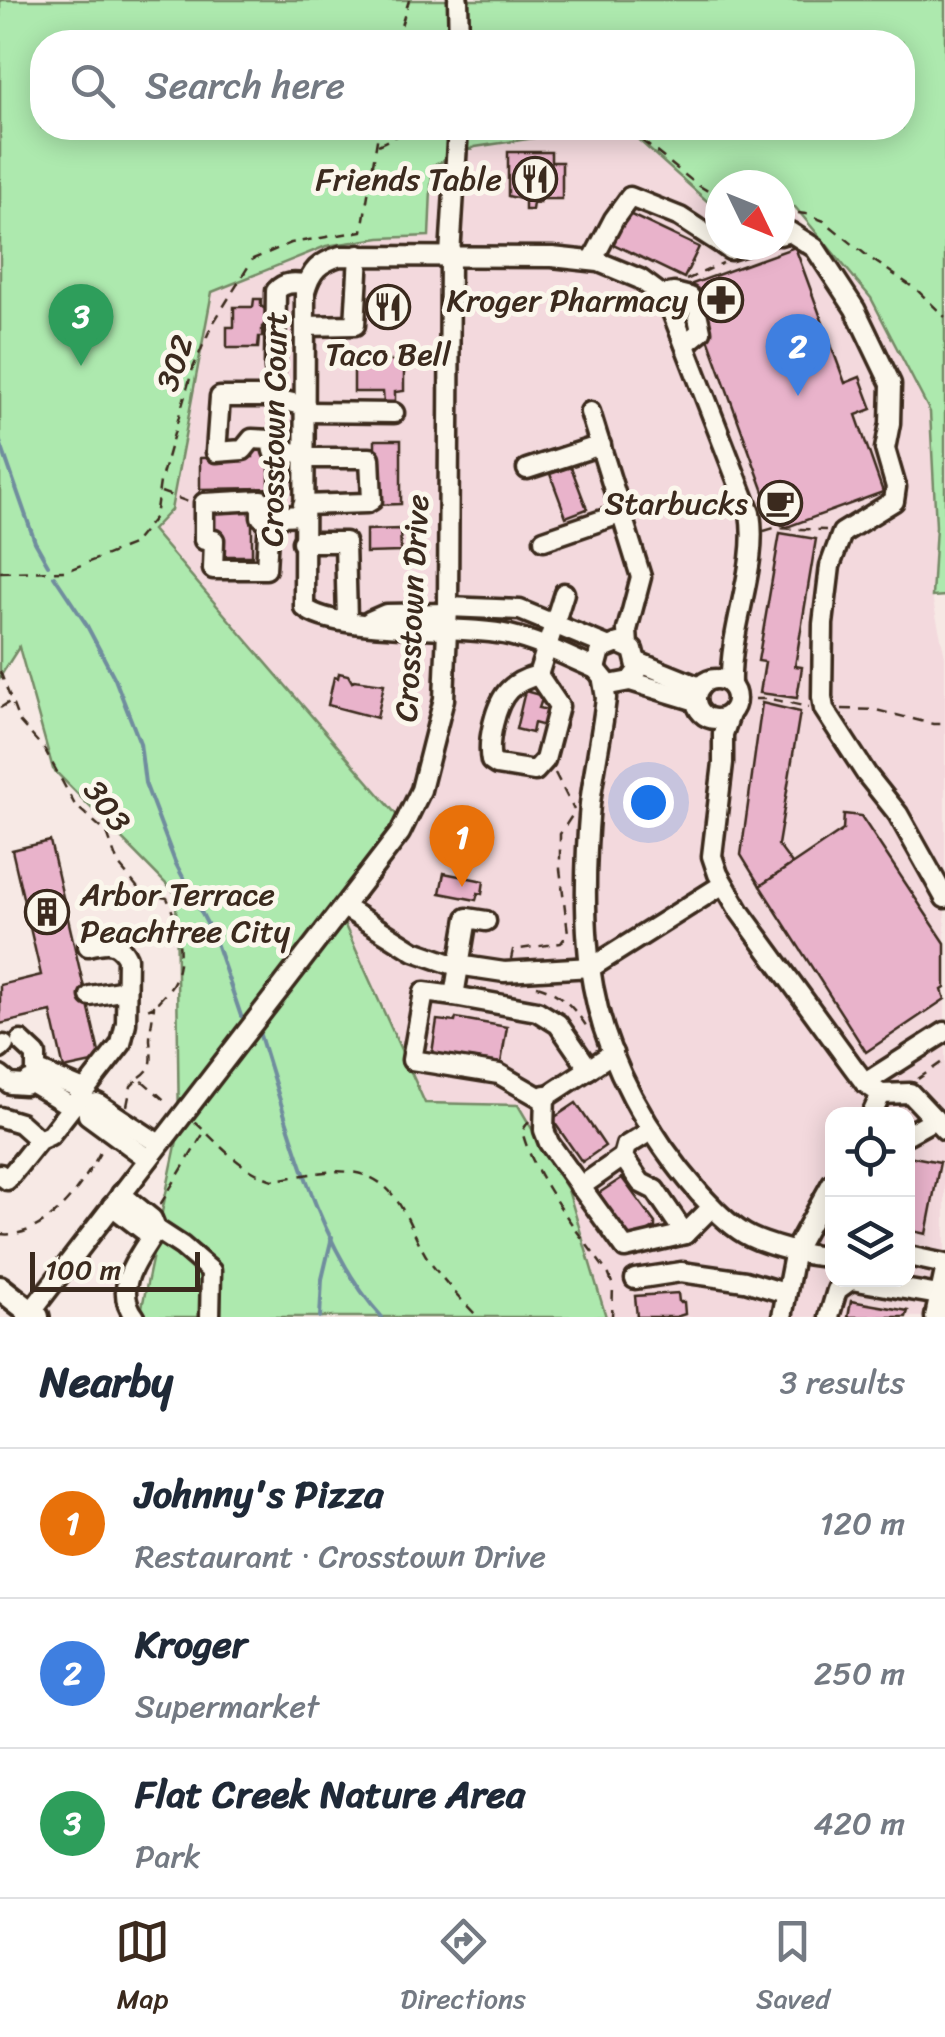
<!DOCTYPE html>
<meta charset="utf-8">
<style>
:root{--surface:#fff;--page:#f2f2f3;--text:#1f2937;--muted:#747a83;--line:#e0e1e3;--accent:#3b2a1e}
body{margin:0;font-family:Sriracha,sans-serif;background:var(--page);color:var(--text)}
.controls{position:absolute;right:30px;bottom:30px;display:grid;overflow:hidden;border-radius:20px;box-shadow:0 5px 25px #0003}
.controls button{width:90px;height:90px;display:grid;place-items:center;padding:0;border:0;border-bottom:2px solid var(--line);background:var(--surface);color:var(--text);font:50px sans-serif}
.compass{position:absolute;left:705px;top:170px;width:90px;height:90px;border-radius:50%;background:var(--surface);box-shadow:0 5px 25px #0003;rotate:133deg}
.scale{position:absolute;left:30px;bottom:25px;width:170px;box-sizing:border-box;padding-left:10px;border:5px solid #3b2a1e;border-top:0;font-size:28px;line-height:35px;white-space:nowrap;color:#3b2a1e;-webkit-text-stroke:8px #fbf7ec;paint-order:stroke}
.you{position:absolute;left:648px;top:802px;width:35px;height:35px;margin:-25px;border:8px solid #fff;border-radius:50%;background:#1a73e8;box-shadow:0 0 0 15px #1a73e833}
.badge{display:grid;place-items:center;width:65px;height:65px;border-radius:50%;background:var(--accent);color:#fff;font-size:32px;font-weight:700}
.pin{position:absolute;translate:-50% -82px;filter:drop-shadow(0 2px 5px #0008)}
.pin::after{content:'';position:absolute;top:52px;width:35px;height:30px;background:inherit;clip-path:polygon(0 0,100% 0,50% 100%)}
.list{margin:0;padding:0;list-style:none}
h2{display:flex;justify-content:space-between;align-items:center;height:130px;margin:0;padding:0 40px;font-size:42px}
h2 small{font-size:32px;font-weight:400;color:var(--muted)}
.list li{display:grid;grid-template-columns:65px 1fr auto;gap:30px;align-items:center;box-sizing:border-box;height:150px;padding:0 40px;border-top:2px solid var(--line)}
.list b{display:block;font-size:38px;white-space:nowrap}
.list p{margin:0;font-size:32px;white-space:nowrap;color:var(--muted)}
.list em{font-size:32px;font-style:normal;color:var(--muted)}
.icon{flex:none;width:55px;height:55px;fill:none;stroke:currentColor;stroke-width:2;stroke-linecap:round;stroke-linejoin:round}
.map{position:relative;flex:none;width:945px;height:1317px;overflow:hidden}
.search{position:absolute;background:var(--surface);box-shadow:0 5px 25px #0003;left:30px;right:30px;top:30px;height:110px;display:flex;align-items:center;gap:25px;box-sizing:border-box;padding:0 35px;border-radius:40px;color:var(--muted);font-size:38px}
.sheet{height:580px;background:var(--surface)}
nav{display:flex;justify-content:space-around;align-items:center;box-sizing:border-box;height:140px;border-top:2px solid var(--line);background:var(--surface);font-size:28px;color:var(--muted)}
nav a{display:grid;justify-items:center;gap:5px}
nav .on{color:var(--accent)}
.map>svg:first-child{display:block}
.built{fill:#f3d9dd;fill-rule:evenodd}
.green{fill:#ade9ae;stroke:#748a66;stroke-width:2.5}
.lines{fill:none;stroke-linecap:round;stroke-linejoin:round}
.stream{stroke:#708d9e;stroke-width:4}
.building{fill:#e9b3cb;stroke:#3b2a1e;stroke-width:2.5}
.minor-casing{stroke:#3b2a1e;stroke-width:25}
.major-casing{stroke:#3b2a1e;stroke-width:30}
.path{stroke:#3b2a1e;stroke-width:2.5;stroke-dasharray:10 8;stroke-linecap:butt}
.minor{stroke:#fbf7ec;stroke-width:18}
.major{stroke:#fbf7ec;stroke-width:22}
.labels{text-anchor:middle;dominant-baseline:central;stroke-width:10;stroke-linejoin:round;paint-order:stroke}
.poi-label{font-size:32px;fill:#3b2a1e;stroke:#fbf7ec;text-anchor:end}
.street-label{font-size:32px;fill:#3b2a1e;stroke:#fbf7ec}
</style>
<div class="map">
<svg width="945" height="1317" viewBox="0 0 945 1317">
<rect width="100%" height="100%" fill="#f7e9e5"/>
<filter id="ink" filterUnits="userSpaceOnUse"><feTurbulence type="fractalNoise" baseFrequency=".01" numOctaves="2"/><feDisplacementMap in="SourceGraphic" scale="20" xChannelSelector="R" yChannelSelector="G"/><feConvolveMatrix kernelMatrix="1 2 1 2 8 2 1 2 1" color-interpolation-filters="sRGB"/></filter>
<g filter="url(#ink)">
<path class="built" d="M404,128H603L762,165L720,185V245H780V192L806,230L822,242L871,298L941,433L932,597L945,656V1317H606L425,1103L343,921L118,490L191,279ZM832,1114H908V1280H832Z"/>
<path class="green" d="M0,0H945V596L932,597L936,526L930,412L871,298L795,207L780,208V185H720V210H717L632,134L603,128H902V42H42V128H599L475,147L432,166L429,236L380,238L326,246L212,292L171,510L152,530L401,820L343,921L425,1103L518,1105L568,1190L606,1317H140L179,1131L176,894L53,769L19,647L0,677Z"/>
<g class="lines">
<g class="stream">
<path d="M0,442L35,542L48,565"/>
<path d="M54,576L86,624L115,679L140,743L145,783L175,862L214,937L241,1016"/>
<path d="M258,1029C287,1119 317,1247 382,1317"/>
<path d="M320,1317L322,1279L332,1237"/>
</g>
</g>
<g class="building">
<path d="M508,152H551V162H562V199H540V203H533L532,210H525V200L508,196Z"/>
<path d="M627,213L699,247L684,278L613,244Z"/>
<path d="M795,247L845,383L860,377L872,409L856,415L883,492L787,527L775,522L700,316L693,319L688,306L697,303L692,284Z"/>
<path d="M386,289L396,290V324L392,325L381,324V291Z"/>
<path d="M254,299H261V306L269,312V319L262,327V337H259L258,348H227V327H234V307H253Z"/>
<path d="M354,361H404V391L395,392V403H384L383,392H354Z"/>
<path d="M375,440H401V504L375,505Z"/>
<path d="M253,445H269V488L200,489V458L253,457Z"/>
<path d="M571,467L587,509L566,517L550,474Z"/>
<path d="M214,511H252V556H220V534H214Z"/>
<path d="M400,529L401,552L366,553V530Z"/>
<path d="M780,533L816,539L795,666L802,667L797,698L760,693L765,662L758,661Z"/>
<path d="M339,673L348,675L352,682L354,680L384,684L377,718L328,705L334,677L338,678Z"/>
<path d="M525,691L543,696L539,708L556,712L552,728L534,723L532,733L516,729Z"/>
<path d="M762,703L800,712L778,845L792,864L760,886L741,855Z"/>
<path d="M844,814L861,816L945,943V988L942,990L945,999L866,1052L760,886L843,830Z"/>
<path d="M50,841L101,1061L64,1069L51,1012L0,1024V985L41,975L12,850Z"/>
<path d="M444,873L484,881L482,894L478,893L476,900L440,893Z"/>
<path d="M456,1018L507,1027L501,1063L432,1053L437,1020L455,1022Z"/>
<path d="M576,1103L605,1146L582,1162L552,1119Z"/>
<path d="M908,1156L940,1162L926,1234L908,1230Z"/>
<path d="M622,1178L655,1223V1227L632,1242L599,1193Z"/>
<path d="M678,1293L679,1302H684L685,1314L676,1317H637L635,1296Z"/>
<path d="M851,1301L908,1311L906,1317H848Z"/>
</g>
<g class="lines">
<defs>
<g id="minor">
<path d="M458,0L459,42"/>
<path d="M780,235L790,232L815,248L855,309L891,384L890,423L885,449L896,487L894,501L842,533L830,566L823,624L822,697L824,709L867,775L898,814L945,898"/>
<path d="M723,245L730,250L746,245"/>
<path d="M592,261L614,219L630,197L680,217L720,243"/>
<path d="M662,295L674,293L690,297L694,304"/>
<path d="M305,326L355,325L359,255"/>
<path d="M685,344L701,331L698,317"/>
<path d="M275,369L276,291C285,281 295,283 307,284"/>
<path d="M306,412L394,413"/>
<path d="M590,412L641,577L627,630L628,646"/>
<path d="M304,453L273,451L271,440L252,439L243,450L216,452L220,397H267L306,406"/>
<path d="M527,469L601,445"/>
<path d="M303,505L367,503L372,500L370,458H304"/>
<path d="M269,517L266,569H213L214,540H204V503L261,500V517L303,515"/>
<path d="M544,540L623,513"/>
<path d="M302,542H345L347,620"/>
<path d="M448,607L520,610L607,646"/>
<path d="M370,621L386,614L448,613"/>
<path d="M638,662L700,687"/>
<path d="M596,669C568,657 539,642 509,635C465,624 333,634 304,607L305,292C311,270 319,263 340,256L552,257L599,262L640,279L667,299L750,513C759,567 729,627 731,684"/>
<path d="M538,675L559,706L545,760L535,771L497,765L491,761C487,742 495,704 509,690C517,682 527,678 538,675Z"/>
<path d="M538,675L564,593"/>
<circle cx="716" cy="699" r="20"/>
<path d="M603,681L606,698C602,734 594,769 590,804C585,862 583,929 593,986C607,1063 649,1136 700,1194C713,1208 728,1224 745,1234C762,1244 814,1259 832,1256"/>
<path d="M630,681L638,670L633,650L618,643L601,650L596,669L609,685L630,681L696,701"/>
<path d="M730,714L723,734V763L712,856L718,874L740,912L853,1067L865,1083L881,1094L872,1114"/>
<path d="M344,907L414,951L451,964L504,972L592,967L722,885"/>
<path d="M486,921L467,918L454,996L424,992L412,1060L499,1074L539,1097L549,1095L613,1053"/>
<path d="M90,996L126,990"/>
<path d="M454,996L537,1011L558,1024L589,1069"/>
<path d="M21,1041L36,1055V1070L84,1090"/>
<path d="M0,1049L4,1045"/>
<path d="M0,1076L10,1084L25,1085L29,1081L72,1107"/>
<path d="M865,1083L945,1032"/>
<path d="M881,1094L910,1093L945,1130"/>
<path d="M545,1095L544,1130L549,1143L625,1248L685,1234"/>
<path d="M78,1099L88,1105V1115L148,1159"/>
<path d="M88,1105L97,1103L159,1144"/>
<path d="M0,1117L20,1123L39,1140"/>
<path d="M652,1130L626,1146L623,1157L641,1183L655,1190L685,1234L712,1207"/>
<path d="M908,1134L935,1119"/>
<path d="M0,1174L7,1180L39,1140L50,1135L121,1044L126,1023L127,958C118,939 105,942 88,946"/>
<path d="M580,1187L623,1157"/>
<path d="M112,1206L143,1230L156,1229L152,1219L121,1194"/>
<path d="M908,1256L945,1264"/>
<path d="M635,1279L681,1272L745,1281L785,1293"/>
<path d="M27,1317L400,833L421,790L444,699L448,607L450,255L458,128"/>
<path d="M135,1317C111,1287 140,1256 156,1229L182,1246L211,1271L210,1317"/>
<path d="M782,1317L795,1250L832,1183"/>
<path d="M829,1317L837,1290L851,1280L945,1296"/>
<path d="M935,1317L945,1271"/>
</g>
<path id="major" d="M0,1288L37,1317"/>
</defs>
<use href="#minor" class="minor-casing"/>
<use href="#major" class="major-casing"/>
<g class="path">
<path d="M396,42L409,0"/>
<path d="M572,128L639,138L696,184L720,198"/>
<path d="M378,145L413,128"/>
<path d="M780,211L806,214L824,221L870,258L917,290L945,317"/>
<path d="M686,280L723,263"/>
<path d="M161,492L191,503"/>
<path d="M764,531L774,528L826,530"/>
<path d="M0,572L66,571L132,545L155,517L160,482L193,368L212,325L253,259L291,243L362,231L379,128"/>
<path d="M0,671L19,721L45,750L75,805L107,833L118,864L143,894L167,898C177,920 185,955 175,979C171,989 161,998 154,1006"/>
<path d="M737,699H771L809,707"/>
<path d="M0,708L11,701"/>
<path d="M842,709L876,710L933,724H945"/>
<path d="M555,773L574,810"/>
<path d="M511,959L513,950L561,943L568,933L560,869V834L575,811"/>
<path d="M537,986C560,992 574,1008 587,1027"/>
<path d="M140,1077C156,1066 151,1057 150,1040C150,1029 153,1017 154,1006L141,1012"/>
<path d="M918,1079L945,1060"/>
<path d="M127,1106L131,1086L139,1078L168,1103"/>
<path d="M529,1121L522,1131C534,1179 580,1234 609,1275L613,1286L612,1317"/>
<path d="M195,1122C220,1145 240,1170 273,1180C298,1177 325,1169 350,1172C403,1178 407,1230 432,1265C446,1283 462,1301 478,1317"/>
<path d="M160,1205L205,1131"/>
<path d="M0,1234C47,1240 84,1183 103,1147"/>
</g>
<use href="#minor" class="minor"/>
<use href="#major" class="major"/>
</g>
</g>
<defs>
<symbol id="restaurant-ring" viewBox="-11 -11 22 22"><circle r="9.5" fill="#fbf7ec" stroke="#3b2a1e" stroke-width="1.5"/><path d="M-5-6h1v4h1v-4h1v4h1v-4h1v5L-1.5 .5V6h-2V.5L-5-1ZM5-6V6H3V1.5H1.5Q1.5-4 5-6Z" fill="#3b2a1e"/></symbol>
<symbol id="pharmacy-ring" viewBox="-11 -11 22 22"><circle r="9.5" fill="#fbf7ec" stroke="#3b2a1e" stroke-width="1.5"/><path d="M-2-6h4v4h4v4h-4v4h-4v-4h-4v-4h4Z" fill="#3b2a1e"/></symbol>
<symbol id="cafe-ring" viewBox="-11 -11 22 22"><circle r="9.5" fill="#fbf7ec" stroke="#3b2a1e" stroke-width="1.5"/><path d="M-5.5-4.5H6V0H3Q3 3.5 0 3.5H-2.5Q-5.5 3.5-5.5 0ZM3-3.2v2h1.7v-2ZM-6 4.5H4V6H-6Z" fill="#3b2a1e"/></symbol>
<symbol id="building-ring" viewBox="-11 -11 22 22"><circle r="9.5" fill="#fbf7ec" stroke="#3b2a1e" stroke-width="1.5"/><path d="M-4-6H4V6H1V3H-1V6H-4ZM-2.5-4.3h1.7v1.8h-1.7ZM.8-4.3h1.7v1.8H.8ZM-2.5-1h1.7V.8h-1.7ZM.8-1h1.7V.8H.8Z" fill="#3b2a1e"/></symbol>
</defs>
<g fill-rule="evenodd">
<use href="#restaurant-ring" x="510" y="154" width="50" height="50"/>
<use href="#pharmacy-ring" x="696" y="275" width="50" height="50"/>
<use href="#restaurant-ring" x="363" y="282" width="50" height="50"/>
<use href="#cafe-ring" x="755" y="478" width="50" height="50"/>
<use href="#building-ring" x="22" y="887" width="50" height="50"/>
</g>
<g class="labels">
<g class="poi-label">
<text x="502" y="179">Friends Table</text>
<text x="688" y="300">Kroger Pharmacy</text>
<text x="388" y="354" text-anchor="middle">Taco Bell</text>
<text x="748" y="503">Starbucks</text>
<text x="80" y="894" text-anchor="start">Arbor Terrace<tspan x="80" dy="37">Peachtree City</tspan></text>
</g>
<g class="street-label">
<text transform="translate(175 363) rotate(-71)">302</text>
<text transform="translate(274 429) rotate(-89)">Crosstown Court</text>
<text transform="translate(412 608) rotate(-87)">Crosstown Drive</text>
<text transform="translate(107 806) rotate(54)">303</text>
</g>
</g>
</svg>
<div class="controls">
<button><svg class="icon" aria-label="locate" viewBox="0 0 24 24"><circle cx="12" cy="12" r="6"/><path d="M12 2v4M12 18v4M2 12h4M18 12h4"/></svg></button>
<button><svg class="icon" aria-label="layers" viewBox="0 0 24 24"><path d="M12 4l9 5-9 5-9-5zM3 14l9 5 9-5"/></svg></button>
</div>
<svg class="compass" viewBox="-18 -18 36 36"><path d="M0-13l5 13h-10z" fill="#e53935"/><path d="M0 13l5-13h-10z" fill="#747a83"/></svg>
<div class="scale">100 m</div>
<div class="you"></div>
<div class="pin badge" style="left:462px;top:887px;background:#e8710a">1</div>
<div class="pin badge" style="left:798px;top:396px;background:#3f7fe0">2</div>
<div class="pin badge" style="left:81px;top:366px;background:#2e9e5b">3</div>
<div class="search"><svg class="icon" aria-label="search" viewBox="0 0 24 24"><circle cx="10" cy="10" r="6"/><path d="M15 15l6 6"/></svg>Search here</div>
</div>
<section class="sheet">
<h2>Nearby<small>3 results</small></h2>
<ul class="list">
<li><span class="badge" style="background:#e8710a">1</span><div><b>Johnny's Pizza</b><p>Restaurant · Crosstown Drive</p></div><em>120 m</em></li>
<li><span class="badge" style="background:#3f7fe0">2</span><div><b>Kroger</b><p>Supermarket</p></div><em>250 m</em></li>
<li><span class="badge" style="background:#2e9e5b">3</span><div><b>Flat Creek Nature Area</b><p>Park</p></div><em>420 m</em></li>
</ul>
</section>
<nav>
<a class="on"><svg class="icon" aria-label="map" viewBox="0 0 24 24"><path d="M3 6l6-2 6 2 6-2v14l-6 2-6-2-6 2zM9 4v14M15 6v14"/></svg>Map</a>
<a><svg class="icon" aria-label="directions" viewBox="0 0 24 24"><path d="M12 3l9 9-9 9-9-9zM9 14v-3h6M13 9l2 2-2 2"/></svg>Directions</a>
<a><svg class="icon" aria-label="saved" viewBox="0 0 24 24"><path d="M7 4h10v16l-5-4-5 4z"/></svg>Saved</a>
</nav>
